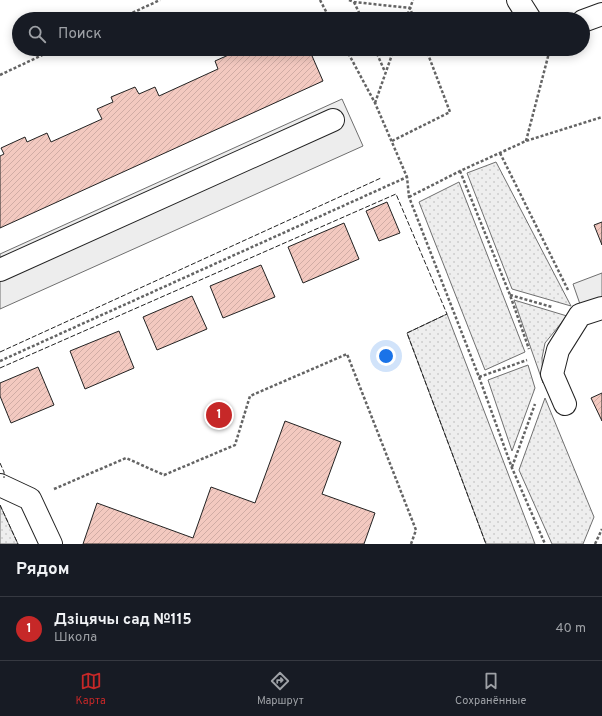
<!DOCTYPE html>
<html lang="ru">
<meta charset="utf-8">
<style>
:root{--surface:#171b24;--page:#242831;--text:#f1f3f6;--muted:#9ea1a6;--line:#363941;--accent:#c62828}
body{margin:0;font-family:Overpass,sans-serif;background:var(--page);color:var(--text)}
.you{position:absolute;left:386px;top:356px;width:14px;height:14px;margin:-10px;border:3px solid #fff;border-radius:50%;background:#1a73e8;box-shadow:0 0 0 6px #1a73e833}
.badge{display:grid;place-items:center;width:26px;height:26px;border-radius:50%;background:var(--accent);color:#fff;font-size:13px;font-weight:700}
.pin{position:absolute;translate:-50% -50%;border:2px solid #fff;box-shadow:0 1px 4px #0006}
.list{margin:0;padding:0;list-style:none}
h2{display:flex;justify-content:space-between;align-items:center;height:52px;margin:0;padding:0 16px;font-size:17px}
h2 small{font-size:13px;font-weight:400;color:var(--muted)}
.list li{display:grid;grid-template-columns:26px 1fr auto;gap:12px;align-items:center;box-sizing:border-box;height:64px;padding:0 16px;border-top:1px solid var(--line)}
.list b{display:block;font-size:15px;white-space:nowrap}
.list p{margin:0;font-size:13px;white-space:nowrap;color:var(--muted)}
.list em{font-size:13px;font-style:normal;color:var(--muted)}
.icon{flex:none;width:22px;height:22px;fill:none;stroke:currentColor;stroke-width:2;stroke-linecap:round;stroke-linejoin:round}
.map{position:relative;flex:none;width:602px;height:544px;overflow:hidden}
.search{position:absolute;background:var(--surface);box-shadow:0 2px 10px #0003;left:12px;right:12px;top:12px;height:44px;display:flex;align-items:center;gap:10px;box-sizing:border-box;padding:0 14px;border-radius:22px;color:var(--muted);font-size:15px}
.sheet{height:116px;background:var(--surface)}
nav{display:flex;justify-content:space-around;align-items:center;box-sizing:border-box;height:56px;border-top:1px solid var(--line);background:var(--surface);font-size:11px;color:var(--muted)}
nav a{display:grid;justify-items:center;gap:2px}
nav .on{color:var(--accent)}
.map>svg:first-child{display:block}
.grass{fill:url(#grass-dots);stroke:#6f6f6f}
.parking{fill:#ededed;stroke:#6f6f6f}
.building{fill:url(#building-hatch);stroke:#222}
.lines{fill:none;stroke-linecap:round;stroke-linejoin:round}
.minor-casing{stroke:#222;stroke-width:24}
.path{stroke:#646464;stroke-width:2.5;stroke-dasharray:3 2;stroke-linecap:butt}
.minor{stroke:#fff;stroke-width:22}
.fence{stroke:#222;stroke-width:1;stroke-dasharray:5 2;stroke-linecap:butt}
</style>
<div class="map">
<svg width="602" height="544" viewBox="0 0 602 544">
<defs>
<pattern id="grass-dots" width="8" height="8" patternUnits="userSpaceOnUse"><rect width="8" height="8" fill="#eee"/><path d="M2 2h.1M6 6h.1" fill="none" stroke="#ccc" stroke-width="1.8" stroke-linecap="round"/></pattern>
<pattern id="building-hatch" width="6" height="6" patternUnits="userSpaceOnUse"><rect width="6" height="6" fill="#f3c9c0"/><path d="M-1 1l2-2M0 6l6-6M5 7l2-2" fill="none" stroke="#d0aca5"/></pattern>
</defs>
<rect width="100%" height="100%" fill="#fff"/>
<g class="grass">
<path d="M496,162L571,306L512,289L467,173Z"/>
<path d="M459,182L525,352L485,370L419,202Z"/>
<path d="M514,300L567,316L545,343L542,358L543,383Z"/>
<path d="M447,314L535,544H486L407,333Z"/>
<path d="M528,365L535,388L512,451L488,380Z"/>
<path d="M545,398L594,517L583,544H552L519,470Z"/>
<path d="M0,505L18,544H0Z"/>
</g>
<g class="parking">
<path d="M342,99L363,146L0,309V254Z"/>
<path d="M602,273V299L581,307L573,284Z"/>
</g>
<g class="building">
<path d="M231,49H309L323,81L0,228V156L4,154L1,148L25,137L27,142L47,133L51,142L102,119L97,109L113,102L111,97L135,87L139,94L155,87L159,96L218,69L215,61L233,53Z"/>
<path d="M387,202L400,233L379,241L366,211Z"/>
<path d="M602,222V245L594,225Z"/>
<path d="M344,223L359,259L303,283L288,247Z"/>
<path d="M261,265L275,297L223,318L210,286Z"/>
<path d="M192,296L207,329L157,350L143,317Z"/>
<path d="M119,331L134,368L85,389L70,351Z"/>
<path d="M38,367L54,405L11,423L0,396V383Z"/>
<path d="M602,393V421L591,398Z"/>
<path d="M285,421L341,442L322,494L375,513L364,544H83L97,503L193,538L211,487L255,503Z"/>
</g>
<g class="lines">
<defs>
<g id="minor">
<path d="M518,0L530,19"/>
<path d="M583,21L602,14"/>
<path d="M0,270L333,120"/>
<path d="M565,404L552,374L558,350L580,315L602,308"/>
<path d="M0,485L30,499L51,544"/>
</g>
</defs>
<use href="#minor" class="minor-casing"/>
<g class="path">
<path d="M320,0L330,19"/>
<path d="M349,0L354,2L410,8L414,19"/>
<path d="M354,2L362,19"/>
<path d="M119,19L160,0"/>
<path d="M406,19L413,0"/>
<path d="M346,49L375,103L407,177"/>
<path d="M375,49L385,72"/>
<path d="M0,75L55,49"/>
<path d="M375,103L394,49"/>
<path d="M392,141L450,112L426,49"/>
<path d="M526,141L550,49"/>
<path d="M500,153L568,290"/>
<path d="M460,171L510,295L529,349"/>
<path d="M409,197L460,171L526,141L602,117"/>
<path d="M510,295L552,307"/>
<path d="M0,361L407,177L409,197L479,377L512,468L545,544"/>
<path d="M479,377L527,360"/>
<path d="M512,467L535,404"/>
<path d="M54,489L126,458L164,475L235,445L250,396L347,354L416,530L411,544"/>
<path d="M595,544L602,529"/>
</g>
<use href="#minor" class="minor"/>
<g class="fence">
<path d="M0,352L381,178"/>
<path d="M0,368L396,194L447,314L407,333L486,544"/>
<path d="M0,463L4,472V478"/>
<path d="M0,505L18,544"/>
</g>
</g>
</svg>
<div class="you"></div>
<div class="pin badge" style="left:219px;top:415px">1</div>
<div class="search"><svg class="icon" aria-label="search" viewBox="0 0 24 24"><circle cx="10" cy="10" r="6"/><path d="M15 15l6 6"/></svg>Поиск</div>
</div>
<section class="sheet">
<h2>Рядом<small></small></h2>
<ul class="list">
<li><span class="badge">1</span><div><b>Дзіцячы сад №115</b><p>Школа</p></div><em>40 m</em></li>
</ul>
</section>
<nav>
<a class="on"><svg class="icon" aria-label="map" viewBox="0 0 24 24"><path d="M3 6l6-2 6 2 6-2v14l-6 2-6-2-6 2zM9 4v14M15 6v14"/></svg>Карта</a>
<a><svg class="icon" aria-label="directions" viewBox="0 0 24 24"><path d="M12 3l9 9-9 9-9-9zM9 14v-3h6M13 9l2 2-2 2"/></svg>Маршрут</a>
<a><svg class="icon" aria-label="saved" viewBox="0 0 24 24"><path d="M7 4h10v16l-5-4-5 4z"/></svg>Сохранённые</a>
</nav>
